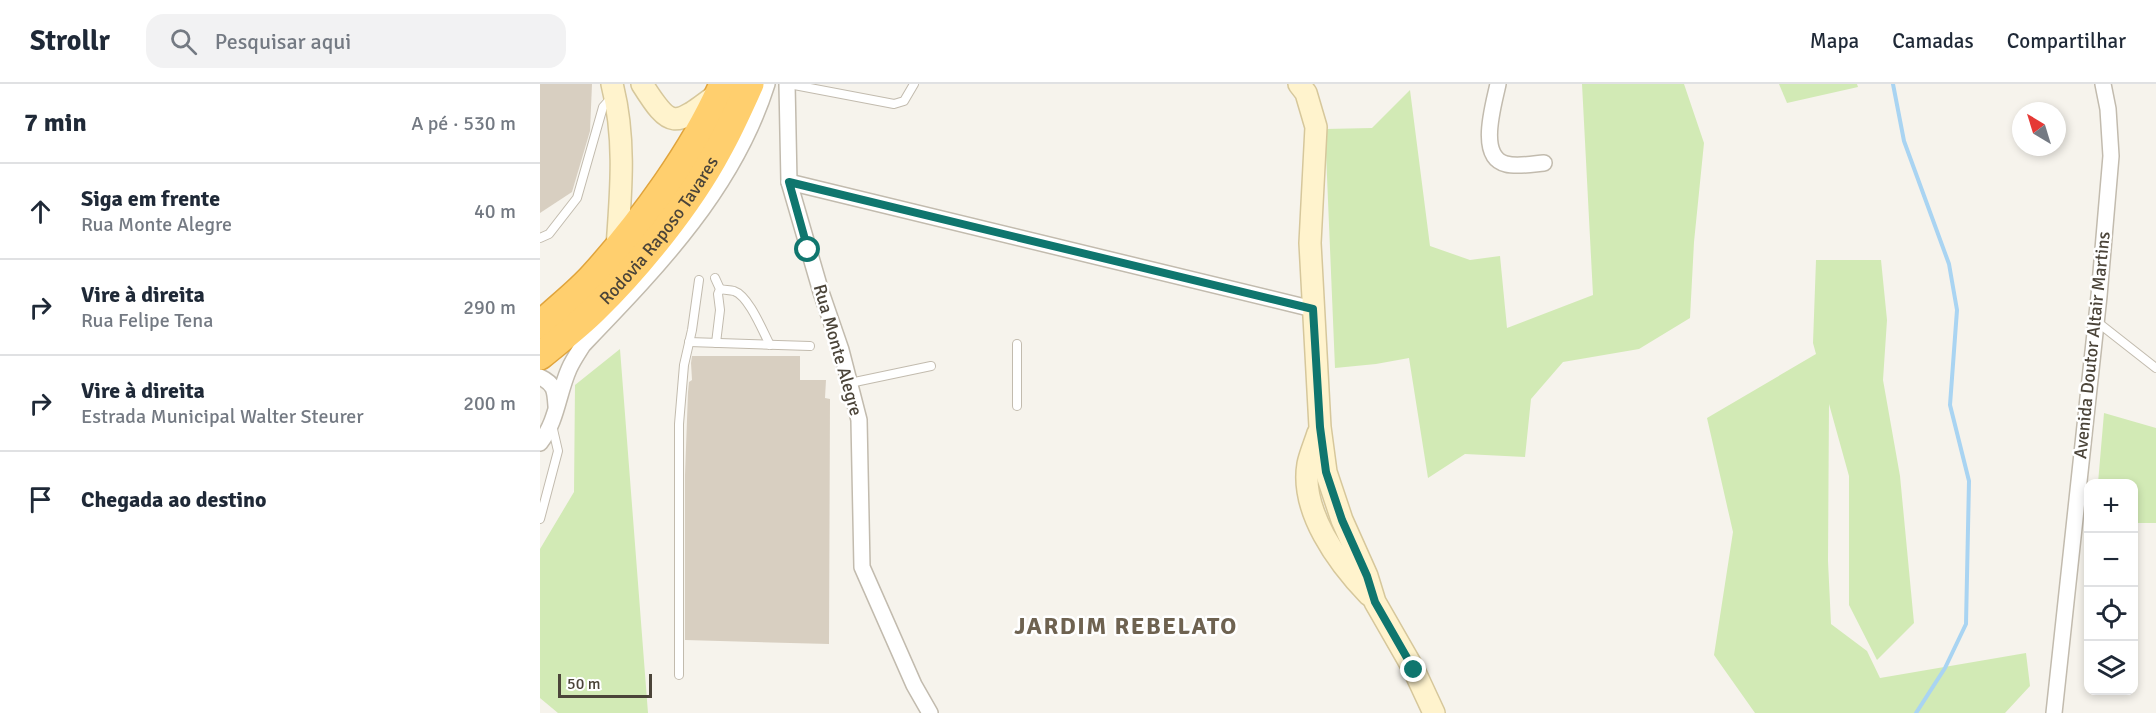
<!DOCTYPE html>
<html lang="pt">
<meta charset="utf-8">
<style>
:root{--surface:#fff;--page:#f2f2f3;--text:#1f2937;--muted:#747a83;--line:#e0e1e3}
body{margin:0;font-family:Signika,sans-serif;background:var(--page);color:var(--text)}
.controls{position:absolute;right:18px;bottom:18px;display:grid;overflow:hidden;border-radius:12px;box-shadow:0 3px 9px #0003}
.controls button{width:54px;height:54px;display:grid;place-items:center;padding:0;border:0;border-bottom:2px solid var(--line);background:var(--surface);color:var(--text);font:30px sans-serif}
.compass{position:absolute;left:1472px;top:18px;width:54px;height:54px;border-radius:50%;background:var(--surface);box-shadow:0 3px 9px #0003;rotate:322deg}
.scale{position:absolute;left:18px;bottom:15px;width:94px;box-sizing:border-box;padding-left:6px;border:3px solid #4b4439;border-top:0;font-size:16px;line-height:21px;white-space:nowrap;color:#4b4439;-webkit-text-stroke:4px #fff;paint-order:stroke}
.stop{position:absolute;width:18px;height:18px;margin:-14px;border:4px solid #0f766e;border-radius:50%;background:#fff}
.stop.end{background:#0f766e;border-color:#fff;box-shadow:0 2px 6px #0008}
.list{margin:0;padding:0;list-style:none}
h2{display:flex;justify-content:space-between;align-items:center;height:78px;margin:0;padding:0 24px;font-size:26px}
h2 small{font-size:20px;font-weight:400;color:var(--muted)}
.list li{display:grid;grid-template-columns:39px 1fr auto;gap:18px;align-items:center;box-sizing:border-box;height:96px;padding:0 24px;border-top:2px solid var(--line)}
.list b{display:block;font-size:22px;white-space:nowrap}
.list p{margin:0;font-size:20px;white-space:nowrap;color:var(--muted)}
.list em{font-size:20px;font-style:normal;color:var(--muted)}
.icon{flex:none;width:33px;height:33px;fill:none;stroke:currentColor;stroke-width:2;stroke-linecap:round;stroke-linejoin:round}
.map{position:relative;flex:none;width:1616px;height:629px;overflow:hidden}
header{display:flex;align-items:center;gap:36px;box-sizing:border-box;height:84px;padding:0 30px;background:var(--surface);border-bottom:2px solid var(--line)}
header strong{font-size:28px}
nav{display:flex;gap:33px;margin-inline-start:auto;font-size:21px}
.search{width:420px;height:54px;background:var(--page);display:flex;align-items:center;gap:15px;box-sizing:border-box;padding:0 21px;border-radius:18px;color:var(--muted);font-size:22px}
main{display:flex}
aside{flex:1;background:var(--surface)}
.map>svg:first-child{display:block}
.green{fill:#d2eab5}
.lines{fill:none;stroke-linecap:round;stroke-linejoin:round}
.stream{stroke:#a9d4f2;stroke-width:4}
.building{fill:#d8cfc1}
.lane-casing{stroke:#c2bbae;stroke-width:10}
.street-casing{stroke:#c2bbae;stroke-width:18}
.secondary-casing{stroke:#d6c79b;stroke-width:24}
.highway-casing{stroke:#e0a43c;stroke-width:30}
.lane{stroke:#fff;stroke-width:8}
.street{stroke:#fff;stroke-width:15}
.secondary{stroke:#fff3cd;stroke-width:21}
.highway{stroke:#ffcf6e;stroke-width:27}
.route{stroke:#0f766e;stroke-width:8}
.labels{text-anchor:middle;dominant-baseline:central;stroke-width:5;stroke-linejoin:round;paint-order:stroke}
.street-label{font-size:18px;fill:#4b4439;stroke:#fff}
.district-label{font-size:24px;font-weight:bold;letter-spacing:1.5px;fill:#6e6250;stroke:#fff}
</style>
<header>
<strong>Strollr</strong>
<div class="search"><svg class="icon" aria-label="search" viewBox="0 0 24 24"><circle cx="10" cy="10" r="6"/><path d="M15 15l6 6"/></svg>Pesquisar aqui</div>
<nav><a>Mapa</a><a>Camadas</a><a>Compartilhar</a></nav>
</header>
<main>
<aside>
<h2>7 min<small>A pé · 530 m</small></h2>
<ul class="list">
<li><svg class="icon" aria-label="ahead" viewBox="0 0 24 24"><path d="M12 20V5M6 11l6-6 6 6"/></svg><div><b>Siga em frente</b><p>Rua Monte Alegre</p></div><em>40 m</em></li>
<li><svg class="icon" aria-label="right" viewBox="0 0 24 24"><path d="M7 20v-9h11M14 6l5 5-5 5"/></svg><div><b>Vire à direita</b><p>Rua Felipe Tena</p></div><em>290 m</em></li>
<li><svg class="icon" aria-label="right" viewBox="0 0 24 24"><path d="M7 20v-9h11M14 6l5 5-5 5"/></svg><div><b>Vire à direita</b><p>Estrada Municipal Walter Steurer</p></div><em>200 m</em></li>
<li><svg class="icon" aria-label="arrive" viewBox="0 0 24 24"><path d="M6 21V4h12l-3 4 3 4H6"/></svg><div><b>Chegada ao destino</b></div></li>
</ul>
</aside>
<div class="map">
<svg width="1616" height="629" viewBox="0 0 1616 629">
<rect width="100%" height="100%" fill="#f6f3ec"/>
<g class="green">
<path d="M1042,0H1144L1164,59L1154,158L1150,234L1099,265L1023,278L991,315L985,373L925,370L888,394L869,274L836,280L795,284L785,45L832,44L870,6L890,162L930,176L960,172L967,244L1053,211Z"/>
<path d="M1239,0H1317L1318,3L1247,19Z"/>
<path d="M1276,176H1341L1347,236L1343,296L1360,392L1374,539L1337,576L1309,521V392L1289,320L1288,477L1291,540L1327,567L1340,594L1486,569L1490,602L1465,629H1215L1174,571L1193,448L1167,334L1276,270L1273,259Z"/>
<path d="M80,265L108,629H18L0,614V465L34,408L35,301Z"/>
<path d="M1564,329L1616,344V439H1594V400L1558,399Z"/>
</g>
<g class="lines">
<path class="stream" d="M1353,0L1364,57L1409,180L1417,226L1410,321L1429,397L1426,540L1405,584L1376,629"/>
</g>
<g class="building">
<path d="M0,0H52L50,47L32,108L0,129Z"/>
<path d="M152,272H260V296H286L285,314L290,315L289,560L145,556V391L148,308L149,298L152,296L151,279Z"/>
</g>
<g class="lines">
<defs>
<g id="lane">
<path d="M249,0L354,20L364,17L374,0"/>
<path d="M0,154L9,150L37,114L63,23L72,13"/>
<path d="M175,194L180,205L178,210L180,226L176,259"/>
<path d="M180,205C184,206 190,206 194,207C209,212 223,248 230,261"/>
<path d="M1556,237L1616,284"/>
<path d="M149,258L270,262"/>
<path d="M310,299L391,282"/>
<path d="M477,322V260"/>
<path d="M0,435L18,367L12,341"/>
<path d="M139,591V340L144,281L152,246L159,196"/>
</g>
<g id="street">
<path d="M247,0L249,98L281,208L301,266L319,336L322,483L374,601L390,629"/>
<path d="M958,0C954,20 937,73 966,80C977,83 993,80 1004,79"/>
<path d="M249,98L773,225"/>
<path d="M0,293C15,300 15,307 16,322"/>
<path d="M0,359C17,337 18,310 29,285C33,276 38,269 43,261C118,183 194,105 227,0"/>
<path d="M1514,629L1559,212L1571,72L1568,25L1563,0"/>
</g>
<g id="secondary">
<path d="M72,0C86,54 81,108 77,163"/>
<path d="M102,0C131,46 134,43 176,11"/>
<path d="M759,0L766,9L776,43L770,159L780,343L786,388L802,436L827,492L835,518L874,586L894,629"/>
<path d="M778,349C775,359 770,370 768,380C760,427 798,479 829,511"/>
</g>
<g id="highway">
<path d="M0,241C18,224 38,209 54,191C101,139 156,64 183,0"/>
<path id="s1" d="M0,272C18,257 38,242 55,225C99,182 149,120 178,66C190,45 200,22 210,0"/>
</g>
</defs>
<use href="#lane" class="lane-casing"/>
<use href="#street" class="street-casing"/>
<use href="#secondary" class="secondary-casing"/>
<use href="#highway" class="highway-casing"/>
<use href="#lane" class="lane"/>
<use href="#street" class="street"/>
<use href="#secondary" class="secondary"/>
<use href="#highway" class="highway"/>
</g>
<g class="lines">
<path class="route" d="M268,166L249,98L773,225L780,343L786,388L802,436L827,492L835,518L874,586"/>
</g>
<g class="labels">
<g class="street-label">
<text stroke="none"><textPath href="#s1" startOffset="174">Rodovia Raposo Tavares</textPath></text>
<text transform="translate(1552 261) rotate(-84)">Avenida Doutor Altair Martins</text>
<text transform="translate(298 266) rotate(74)">Rua Monte Alegre</text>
</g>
<g class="district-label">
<text x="586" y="542">JARDIM REBELATO</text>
</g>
</g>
</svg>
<div class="controls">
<button>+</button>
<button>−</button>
<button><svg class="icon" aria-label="locate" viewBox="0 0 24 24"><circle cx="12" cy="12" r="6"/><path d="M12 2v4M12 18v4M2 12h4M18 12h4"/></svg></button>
<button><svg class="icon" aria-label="layers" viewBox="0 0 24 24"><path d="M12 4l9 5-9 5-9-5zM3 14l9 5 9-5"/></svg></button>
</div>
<svg class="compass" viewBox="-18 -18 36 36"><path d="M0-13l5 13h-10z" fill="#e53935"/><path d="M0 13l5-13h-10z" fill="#747a83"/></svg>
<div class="scale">50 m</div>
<div class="stop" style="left:268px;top:166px"></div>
<div class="stop end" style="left:874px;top:586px"></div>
</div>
</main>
